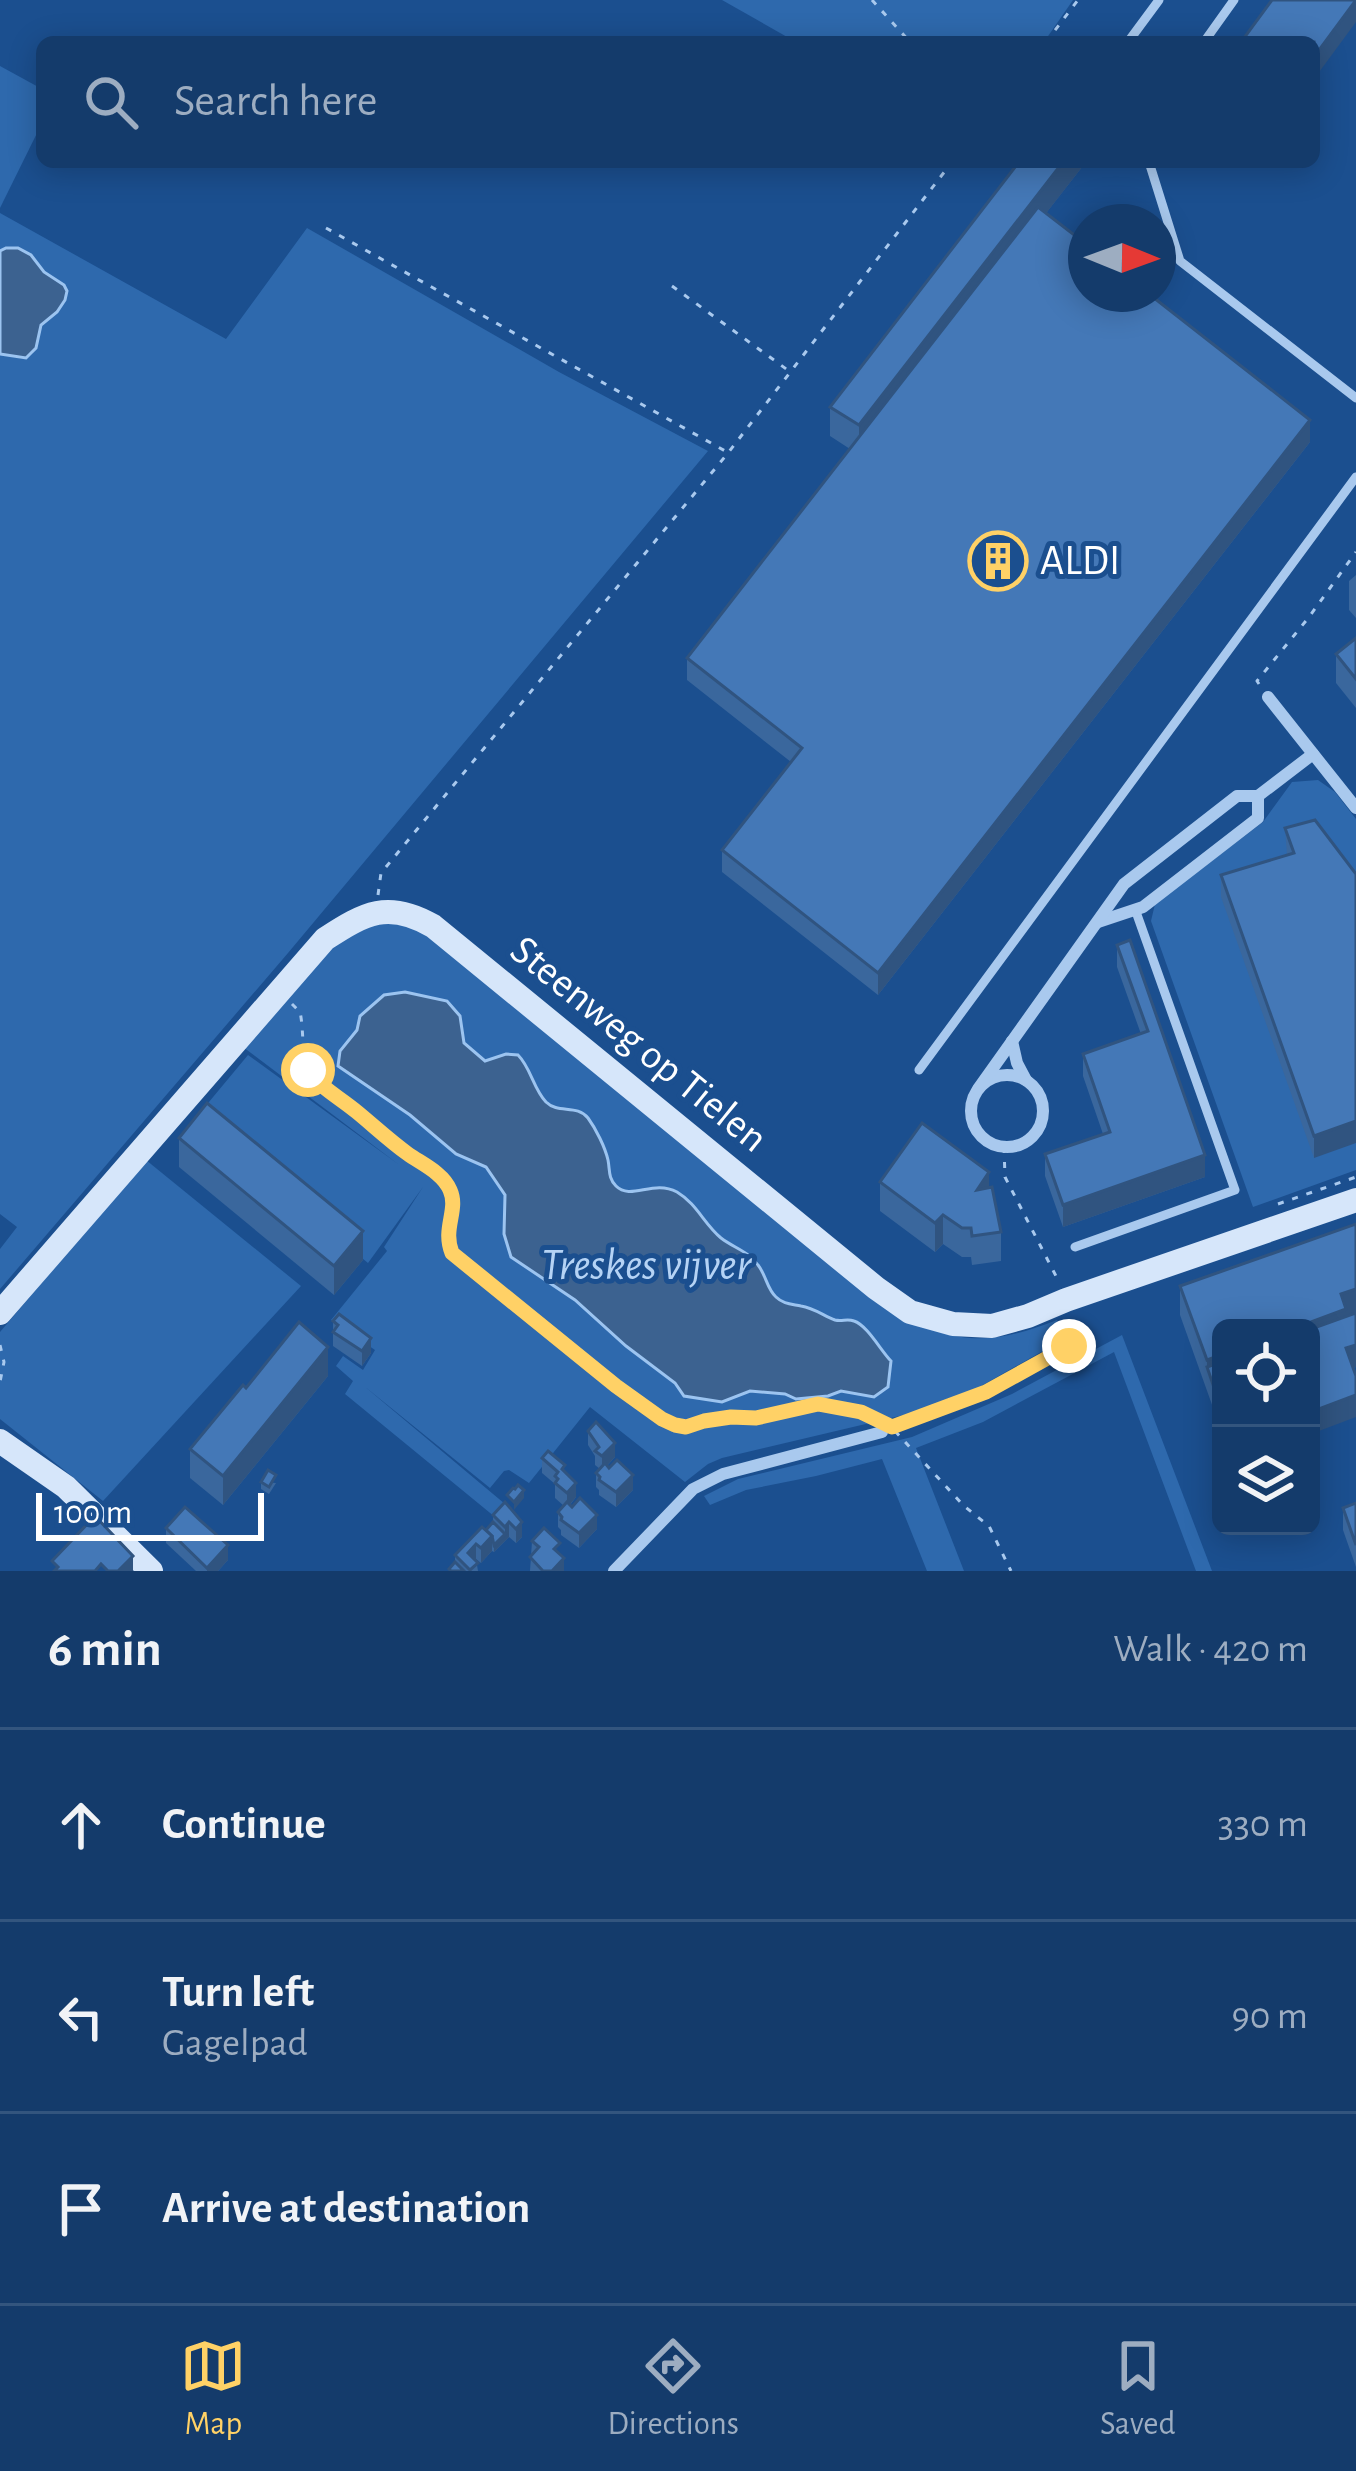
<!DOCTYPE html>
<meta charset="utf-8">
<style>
:root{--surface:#143b6b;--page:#1d4271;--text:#f1f3f6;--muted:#9dadc1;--line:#33557e;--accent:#ffd166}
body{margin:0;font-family:"Alegreya Sans",sans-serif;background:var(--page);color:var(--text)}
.controls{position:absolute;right:36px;bottom:36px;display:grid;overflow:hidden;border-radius:18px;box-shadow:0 6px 30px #0003}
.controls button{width:108px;height:108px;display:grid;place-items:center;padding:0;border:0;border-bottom:3px solid var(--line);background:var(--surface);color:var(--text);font:60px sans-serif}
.compass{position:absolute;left:1068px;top:204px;width:108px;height:108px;border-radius:50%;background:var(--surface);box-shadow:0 6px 30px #0003;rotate:91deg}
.scale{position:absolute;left:36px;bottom:30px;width:228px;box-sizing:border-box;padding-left:12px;border:6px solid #fff;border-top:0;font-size:33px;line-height:42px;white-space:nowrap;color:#fff;-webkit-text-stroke:9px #1b4f8f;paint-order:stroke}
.stop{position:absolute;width:36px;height:36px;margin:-27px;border:9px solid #ffd166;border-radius:50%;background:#fff}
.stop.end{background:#ffd166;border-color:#fff;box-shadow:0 3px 12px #0008}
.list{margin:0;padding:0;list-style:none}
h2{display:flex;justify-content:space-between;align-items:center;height:156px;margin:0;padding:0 48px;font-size:51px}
h2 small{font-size:39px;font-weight:400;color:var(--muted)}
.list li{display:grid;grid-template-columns:78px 1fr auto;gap:36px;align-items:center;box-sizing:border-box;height:192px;padding:0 48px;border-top:3px solid var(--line)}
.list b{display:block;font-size:45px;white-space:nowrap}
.list p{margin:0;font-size:39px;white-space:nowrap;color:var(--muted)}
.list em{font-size:39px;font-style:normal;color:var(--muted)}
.icon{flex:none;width:66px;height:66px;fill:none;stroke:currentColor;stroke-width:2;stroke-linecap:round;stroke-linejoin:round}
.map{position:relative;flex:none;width:1356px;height:1571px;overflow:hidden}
.search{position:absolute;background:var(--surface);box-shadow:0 6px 30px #0003;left:36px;right:36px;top:36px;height:132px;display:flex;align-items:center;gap:30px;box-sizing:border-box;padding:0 42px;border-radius:18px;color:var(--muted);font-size:45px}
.sheet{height:732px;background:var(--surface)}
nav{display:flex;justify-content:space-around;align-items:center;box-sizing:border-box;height:168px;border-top:3px solid var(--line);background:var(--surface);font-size:33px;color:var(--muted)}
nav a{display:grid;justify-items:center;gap:6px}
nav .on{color:var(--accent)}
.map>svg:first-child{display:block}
.green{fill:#2e69ad}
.water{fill:#3c6290;stroke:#9cc4f0;stroke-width:3}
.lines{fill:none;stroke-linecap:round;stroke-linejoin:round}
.path{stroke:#a9c9ee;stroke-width:3;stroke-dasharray:6 9;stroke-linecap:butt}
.lane{stroke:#a9c9ee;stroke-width:9}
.street{stroke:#a9c9ee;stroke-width:12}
.secondary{stroke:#d6e6fa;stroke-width:24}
.wall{fill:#3a679d}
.shaded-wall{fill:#305480}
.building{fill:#4478b7;stroke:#305480;stroke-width:3}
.route{stroke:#ffd166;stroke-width:15}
.labels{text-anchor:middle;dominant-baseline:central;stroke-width:10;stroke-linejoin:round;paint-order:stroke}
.poi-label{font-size:42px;fill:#fff;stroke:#1b4f8f;text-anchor:start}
.street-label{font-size:42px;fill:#fff;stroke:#1b4f8f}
.water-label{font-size:45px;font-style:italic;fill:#b5d3f5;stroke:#1b4f8f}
</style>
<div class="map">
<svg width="1356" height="1571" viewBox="0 0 1356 1571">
<rect width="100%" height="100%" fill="#1b4f8f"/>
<g class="green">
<path d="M722,0H1073L1044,42H796Z"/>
<path d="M0,66L42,89V123L0,208Z"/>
<path d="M0,213L226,339L307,228L559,372L708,451L288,953L0,1289V1249L17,1227L0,1214V354L23,359L32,354C36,346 36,333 41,325C51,306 66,317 64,285C58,281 51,278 45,273C27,256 29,245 0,251Z"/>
<path d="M1318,780L1335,792L1356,819V1170L1253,1207L1151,921L1155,904L1263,822L1292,782Z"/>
<path d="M391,902L894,1313C958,1345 990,1346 1057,1320L1064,1339L967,1394L908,1414L722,1458L708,1464L685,1482L590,1407L529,1483L509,1470L504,1471L490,1488L364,1386L505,1504L495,1517L345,1394L353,1381L336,1366L343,1356L363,1370L375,1350L331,1320L387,1251L384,1247L423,1187L368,1263L194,1120L248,1055L398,1164L239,1044L308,963Z"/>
<path d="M146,1160L301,1286L103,1501L0,1419V1332Z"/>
<path d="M1122,1335L1212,1571H1196L1114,1352L983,1422L916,1448L964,1571H927L882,1459L816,1476L746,1490L710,1505L704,1496L738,1479L912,1437L1012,1394Z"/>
</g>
<g class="water">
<path d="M6,248H18L31,255L44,272L64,285L67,291L65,300L57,312L41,325L36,348L26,358L0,354V251Z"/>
<path d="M405,992L447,1001L460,1016L464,1043L485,1061L506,1054L518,1055C531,1068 533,1088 546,1102C558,1114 577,1104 588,1118C596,1129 605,1147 608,1160C610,1170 608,1178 616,1186C631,1201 653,1179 677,1192C697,1204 704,1224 721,1238C734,1248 748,1251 758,1265C766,1275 767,1289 776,1297C783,1304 792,1304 801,1306C814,1308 824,1316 835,1320C843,1322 846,1318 854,1321C867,1325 881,1351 891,1361L888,1387L874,1397L841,1391L828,1396L796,1399L785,1394L750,1391L722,1402L684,1396L675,1383L626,1346L575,1300L511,1257L504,1234L505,1195L486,1167L456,1154L410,1115L338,1066L340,1051L357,1030L360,1016L384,995Z"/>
</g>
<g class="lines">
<g class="path">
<path d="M872,0L910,42"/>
<path d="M1046,42L1078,0"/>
<path d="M326,228L727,452"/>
<path d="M672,286L789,371"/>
<path d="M1259,684L1257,681L1309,617L1356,552"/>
<path d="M378,895L381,873L728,453L952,162"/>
<path d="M292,1004L300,1012C304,1030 301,1049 308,1068C316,1089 339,1097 356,1111C373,1125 389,1140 407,1153C421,1163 442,1173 450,1189C459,1210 443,1228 452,1253L661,1419L686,1427L731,1417L756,1418L818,1404L861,1413L876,1420"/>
<path d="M1004,1147L1005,1177L1058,1280"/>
<path d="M1278,1204L1356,1177"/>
<path d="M0,1345L4,1362L0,1382"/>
<path d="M1054,1352L1058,1337L1066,1323"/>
<path d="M895,1426L986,1392L1069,1346C1078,1336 1075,1329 1071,1317"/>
<path d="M895,1431L964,1506L989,1526L1011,1571"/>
</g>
<g class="lane">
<path d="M1128,42L1159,0"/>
<path d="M1204,42L1234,0"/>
<path d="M1149,162L1180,261L1356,398"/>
<path d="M919,1070L1356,477"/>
<path d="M1075,1247L1235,1190L1135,909"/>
</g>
<g class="street">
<path d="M1268,697L1356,808"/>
<path d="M1098,922L1143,907L1258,818V796"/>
<path d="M1012,1041L1017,1063L1026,1080"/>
<circle cx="1007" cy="1111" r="36"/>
<path d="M978,1089L1124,884L1237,796H1258L1313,754"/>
<path d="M614,1571L693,1489L723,1474L882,1432"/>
</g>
<g class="secondary">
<path d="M0,1313L325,939C365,913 388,900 433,926L876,1288L910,1312L953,1324L992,1326L1028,1316L1066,1300L1356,1200"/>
<path d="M0,1441L66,1487L151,1571"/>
</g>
</g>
<g class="wall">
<path d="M1019,162H1086L1046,213L1310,442L878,995L722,872V850L791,762L687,680V658L850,449L830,436V407Z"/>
<path d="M1356,575V618L1349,610V581Z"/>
<path d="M1356,638V708L1336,683V654Z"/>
<path d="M1315,820L1314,1158L1221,897V875L1287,855L1285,828Z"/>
<path d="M1117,945L1205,1177L1063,1227L1045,1176V1154L1103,1134L1083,1076V1054L1141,1034L1117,967Z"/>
<path d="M179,1138L363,1260L334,1295L179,1167Z"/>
<path d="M880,1182L1001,1232V1261L972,1265L971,1257H962L943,1244L935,1252L880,1211Z"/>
<path d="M1180,1286L1356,1367L1353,1368L1221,1328V1430L1180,1315Z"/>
<path d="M333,1321L371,1353L362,1366L333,1346Z"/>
<path d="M328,1376L223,1505L190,1478V1449L246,1388Z"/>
<path d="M588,1431L615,1457L607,1466L633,1490L616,1507L599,1495V1490L596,1487V1473L600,1469L595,1465V1456L588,1445Z"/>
<path d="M542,1458L565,1472L576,1497L570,1505L597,1529L579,1548L561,1535V1530L558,1527V1512L564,1506L555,1498V1484L542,1473Z"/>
<path d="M261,1482L276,1483L269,1494L261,1489Z"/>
<path d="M505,1502L522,1537L516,1543L509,1537L494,1552L492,1551L481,1563L476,1559L478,1571H449L455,1562V1555L486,1530L493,1522V1515Z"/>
<path d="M1356,1503V1567L1343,1530V1508Z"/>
<path d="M166,1528L228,1560L218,1571H196L166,1543Z"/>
<path d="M532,1541L560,1554L564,1571H530Z"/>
</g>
<g class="shaded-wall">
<path d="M1356,0V22L1314,79V57Z"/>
<path d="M1063,162H1086L859,454V425Z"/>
<path d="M1310,420V442L878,995V973Z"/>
<path d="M1356,1121V1143L1314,1158V1136Z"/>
<path d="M1205,1155V1177L1063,1227V1205Z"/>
<path d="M989,1172V1201L977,1190Z"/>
<path d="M943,1215V1244L935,1252V1223Z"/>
<path d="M363,1231V1260L334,1295V1266Z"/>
<path d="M1356,1289V1318L1311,1351V1328H1295L1341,1294Z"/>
<path d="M371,1338V1353L362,1366V1351Z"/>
<path d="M1356,1345V1367L1346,1370V1348Z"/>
<path d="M328,1347V1376L223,1505V1476Z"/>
<path d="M1221,1355V1384L1207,1367V1360Z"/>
<path d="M1356,1395V1417L1311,1434V1412Z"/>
<path d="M615,1443V1457L602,1471V1456Z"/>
<path d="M633,1475V1490L616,1507V1492Z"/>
<path d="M576,1483V1497L567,1508V1493Z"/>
<path d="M524,1490V1498L514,1510V1502Z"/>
<path d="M597,1515V1529L579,1548V1533Z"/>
<path d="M509,1522V1537L494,1552V1545L505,1534V1527Z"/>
<path d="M522,1522V1537L516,1543V1529Z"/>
<path d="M492,1536V1551L481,1563V1548Z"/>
<path d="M476,1544V1559L468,1568V1553Z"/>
<path d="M228,1545V1560L218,1571H207V1568Z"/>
<path d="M133,1556V1571H118Z"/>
<path d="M564,1558V1571H552Z"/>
</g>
<g class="building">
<path d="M1272,0H1356L1314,57V42H1241Z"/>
<path d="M1019,162H1063L859,425L830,407Z"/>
<path d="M1038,207L1086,244V294H1149L1310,420L878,973L722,850L802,748L687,658Z"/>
<path d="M1356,638V679L1336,654Z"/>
<path d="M1315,820L1356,874V1121L1314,1136L1221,875L1294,853L1285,828Z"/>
<path d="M1130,940L1205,1155L1063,1205L1045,1154L1110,1132L1083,1054L1148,1031L1117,945Z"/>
<path d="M207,1103L363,1231L334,1266L179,1138Z"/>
<path d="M922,1123L989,1172L977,1190L992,1187L1001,1232L972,1236L971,1228H962L943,1215L935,1223L880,1182Z"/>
<path d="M1356,1224V1289L1341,1294L1346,1309L1295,1328H1221V1355L1207,1360L1180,1286Z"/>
<path d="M1356,1313V1345L1346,1348L1356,1376V1395L1311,1412V1329Z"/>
<path d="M339,1314L371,1338L362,1351L333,1332L338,1325L333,1321Z"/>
<path d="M299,1322L328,1347L223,1476L190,1449L243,1385L246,1388Z"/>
<path d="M1221,1362V1408L1207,1367Z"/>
<path d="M596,1422L615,1443L602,1456L595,1451L599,1447L588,1431Z"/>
<path d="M548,1451L565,1465L562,1469L576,1483L567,1493L555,1483L558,1479L555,1476L558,1472L542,1458Z"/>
<path d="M617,1460L633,1475L616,1492L599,1480L600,1477L596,1473L605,1463L609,1468Z"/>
<path d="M268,1470L276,1475L269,1487L261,1482Z"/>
<path d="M518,1485L524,1490L514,1502L507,1495L513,1488L515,1489Z"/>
<path d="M580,1498L597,1515L579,1533L561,1520L562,1517L558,1512L567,1502L572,1507Z"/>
<path d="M505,1502L522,1522L516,1529L509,1522L505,1527L493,1515Z"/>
<path d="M1356,1503V1545L1343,1508Z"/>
<path d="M185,1507L228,1545L207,1568L166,1528Z"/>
<path d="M95,1516L133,1556L118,1571H108L101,1564L95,1571H54L58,1567L52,1561Z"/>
<path d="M493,1522L505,1534L494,1545L492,1536L486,1530Z"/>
<path d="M482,1527L492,1536L481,1548L476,1544L468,1553L478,1563L470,1570L455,1555Z"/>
<path d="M544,1528L560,1543L554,1549L564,1558L552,1571H543L530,1557L539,1547L532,1541Z"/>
<path d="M455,1562L464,1571H451L449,1569Z"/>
</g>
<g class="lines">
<path class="route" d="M308,1070C322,1089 339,1097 357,1112C374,1126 390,1141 408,1154C422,1164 443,1173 450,1190C459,1210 442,1228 452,1253L616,1386L662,1419L675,1425L686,1427L704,1421L731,1417L756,1418L818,1404L861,1412L892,1427L986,1392L1069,1346"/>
</g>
<defs>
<symbol id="building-ring" viewBox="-11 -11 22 22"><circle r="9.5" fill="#1b4f8f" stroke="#ffd166" stroke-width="1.5"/><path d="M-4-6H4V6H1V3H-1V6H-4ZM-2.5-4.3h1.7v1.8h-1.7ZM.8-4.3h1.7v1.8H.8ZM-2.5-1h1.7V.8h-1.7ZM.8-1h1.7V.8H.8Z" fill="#ffd166"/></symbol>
</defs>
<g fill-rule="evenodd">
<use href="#building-ring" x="965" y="528" width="66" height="66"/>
</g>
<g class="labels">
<g class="poi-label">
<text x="1040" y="561">ALDI</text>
</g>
<g class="street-label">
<text transform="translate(639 1044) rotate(39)">Steenweg op Tielen</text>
</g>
<g class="water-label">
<text x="646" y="1265">Treskes vijver</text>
</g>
</g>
</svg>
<div class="controls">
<button><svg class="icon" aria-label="locate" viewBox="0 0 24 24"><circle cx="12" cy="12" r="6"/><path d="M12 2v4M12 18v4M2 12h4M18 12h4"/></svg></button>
<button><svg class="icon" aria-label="layers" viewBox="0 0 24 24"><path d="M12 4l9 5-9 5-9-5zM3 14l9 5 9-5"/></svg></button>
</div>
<svg class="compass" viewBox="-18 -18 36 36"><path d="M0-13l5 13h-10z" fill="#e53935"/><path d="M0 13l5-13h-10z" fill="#9dadc1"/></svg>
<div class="scale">100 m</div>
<div class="stop" style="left:308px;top:1070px"></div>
<div class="stop end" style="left:1069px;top:1346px"></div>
<div class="search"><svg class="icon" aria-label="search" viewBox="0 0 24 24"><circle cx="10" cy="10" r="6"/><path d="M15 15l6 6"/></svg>Search here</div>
</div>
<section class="sheet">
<h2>6 min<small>Walk · 420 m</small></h2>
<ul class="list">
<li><svg class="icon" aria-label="ahead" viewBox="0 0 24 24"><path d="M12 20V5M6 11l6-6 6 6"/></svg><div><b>Continue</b></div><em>330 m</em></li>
<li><svg class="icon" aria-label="left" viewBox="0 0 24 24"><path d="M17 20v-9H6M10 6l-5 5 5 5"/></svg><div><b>Turn left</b><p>Gagelpad</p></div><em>90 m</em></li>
<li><svg class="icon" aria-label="arrive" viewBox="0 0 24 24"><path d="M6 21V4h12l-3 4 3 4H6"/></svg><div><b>Arrive at destination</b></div></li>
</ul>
</section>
<nav>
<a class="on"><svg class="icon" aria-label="map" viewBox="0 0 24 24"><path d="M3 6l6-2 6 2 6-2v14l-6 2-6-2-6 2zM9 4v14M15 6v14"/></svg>Map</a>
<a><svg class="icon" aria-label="directions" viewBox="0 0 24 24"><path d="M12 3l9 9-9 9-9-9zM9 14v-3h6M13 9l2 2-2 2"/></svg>Directions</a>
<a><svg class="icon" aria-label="saved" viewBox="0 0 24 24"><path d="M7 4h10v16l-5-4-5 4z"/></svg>Saved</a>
</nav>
